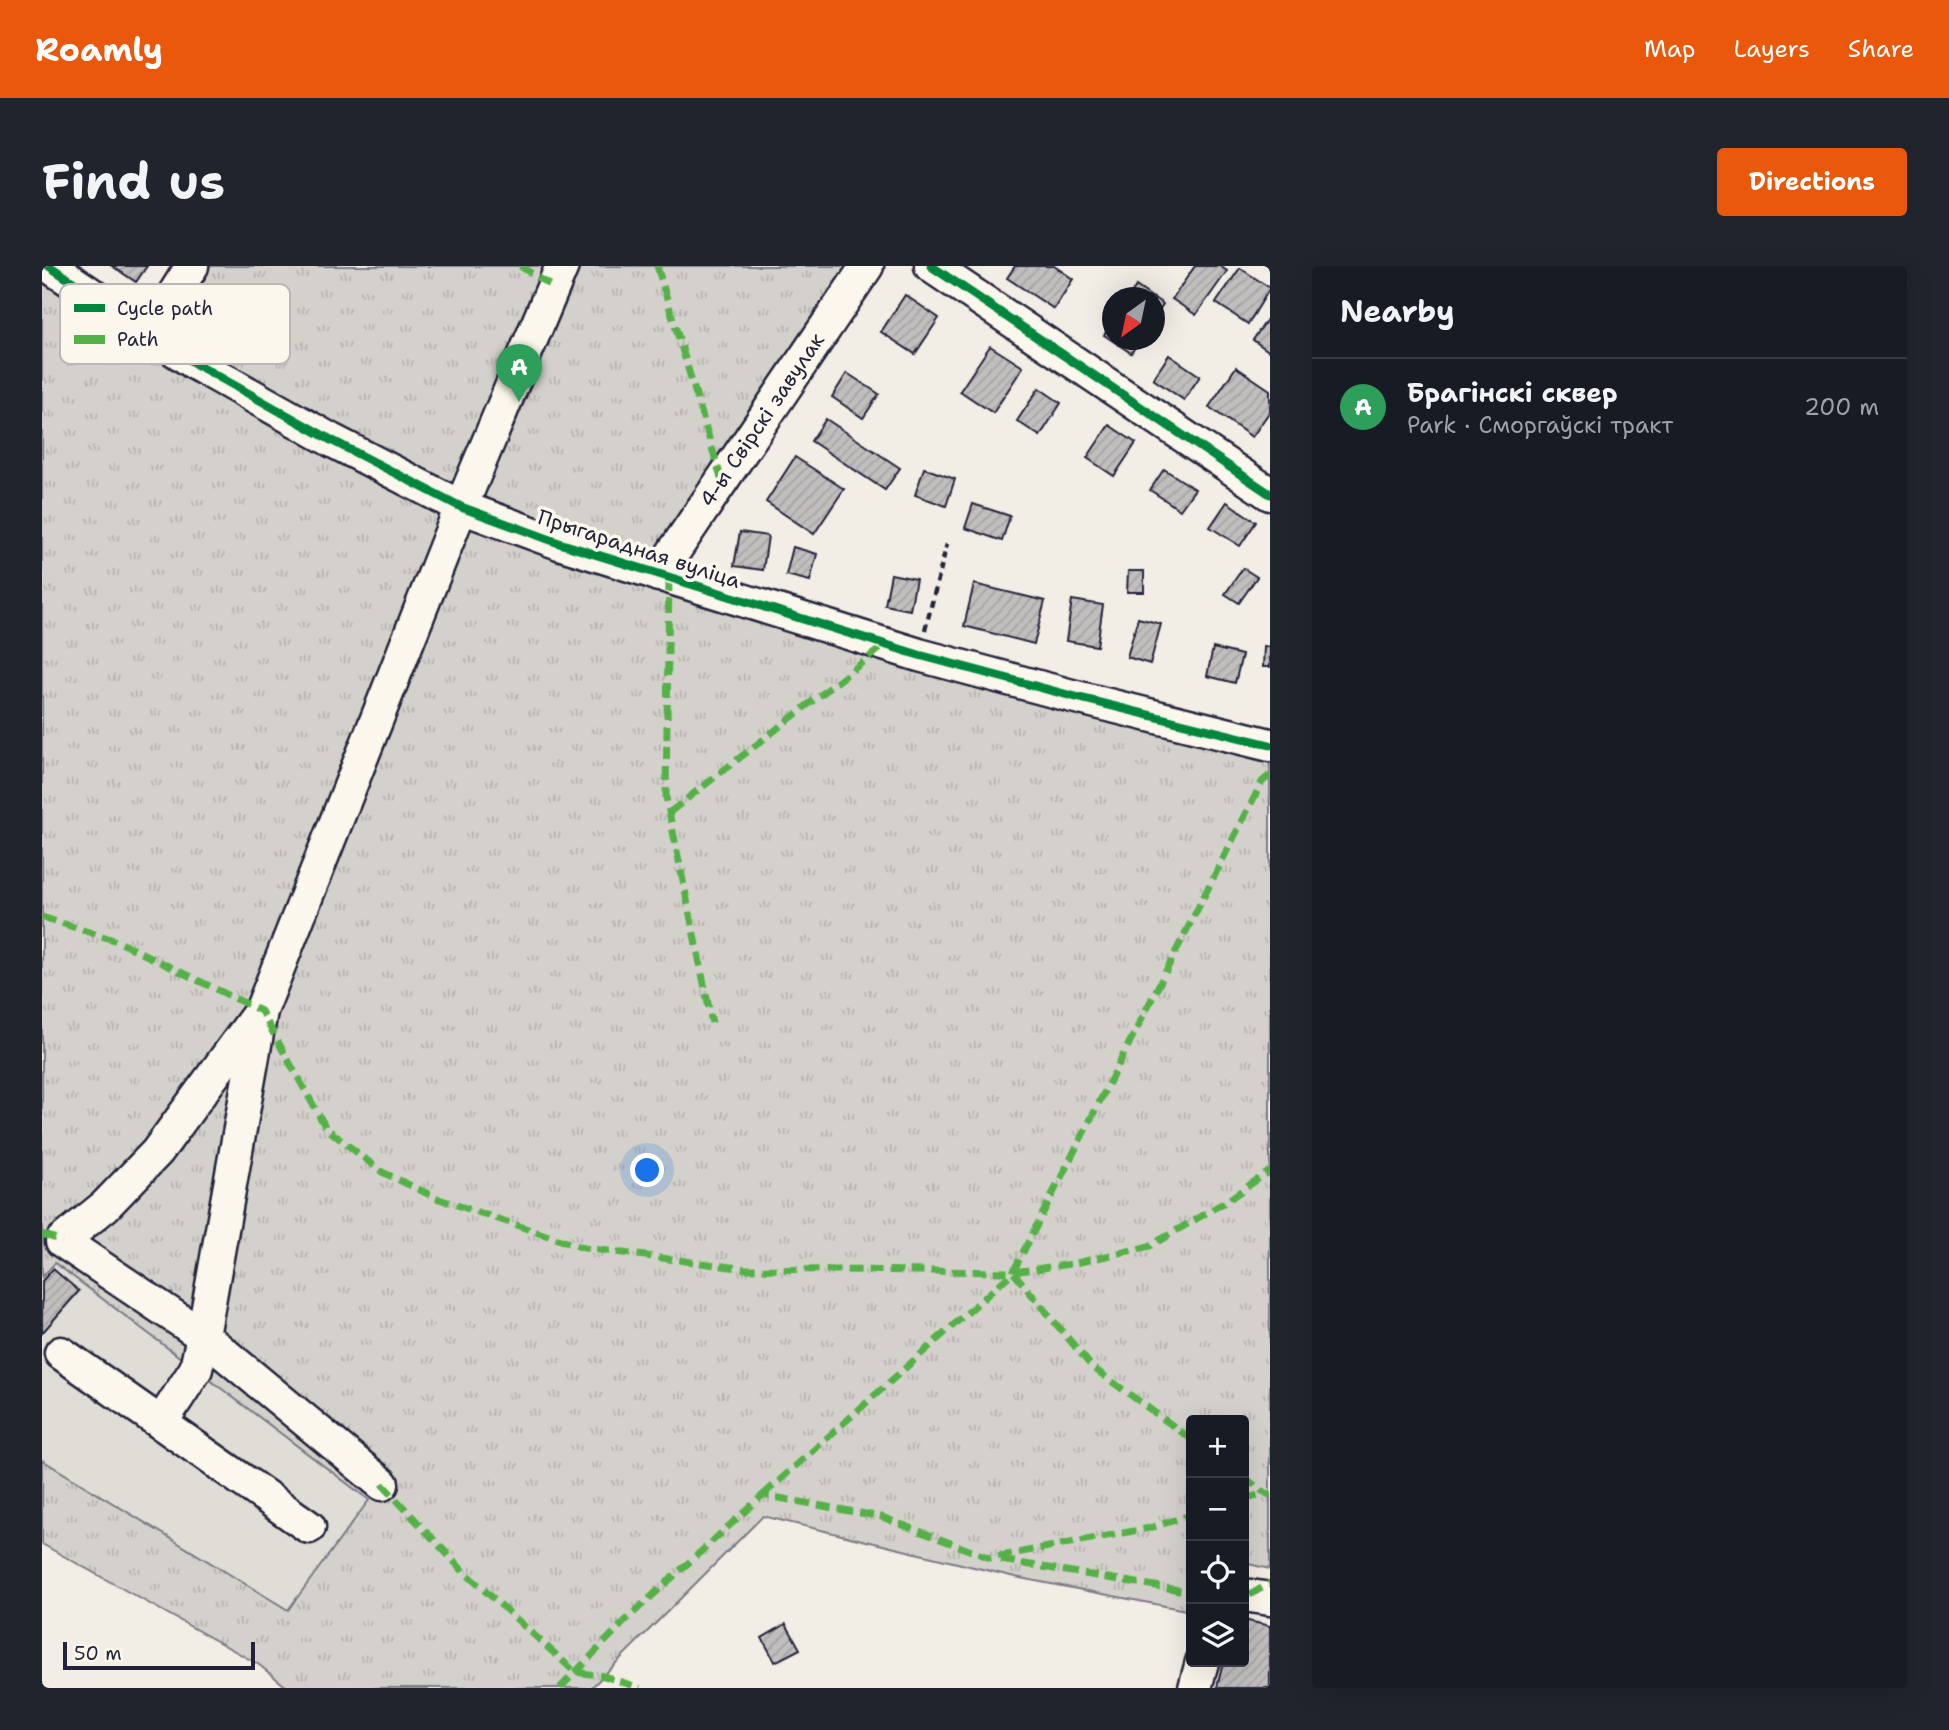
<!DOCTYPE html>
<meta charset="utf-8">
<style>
:root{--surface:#171b24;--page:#20242c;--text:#f1f3f6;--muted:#9ea1a6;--line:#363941;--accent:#ea580c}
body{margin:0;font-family:"Shantell Sans",sans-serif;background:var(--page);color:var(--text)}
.controls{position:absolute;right:21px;bottom:21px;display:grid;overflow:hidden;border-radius:7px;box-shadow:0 7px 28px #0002}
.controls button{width:63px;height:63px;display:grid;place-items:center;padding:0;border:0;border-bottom:2px solid var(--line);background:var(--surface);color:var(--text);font:35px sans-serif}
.compass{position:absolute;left:1060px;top:21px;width:63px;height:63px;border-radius:50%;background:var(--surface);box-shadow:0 7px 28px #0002;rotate:213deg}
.scale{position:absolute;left:21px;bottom:18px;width:192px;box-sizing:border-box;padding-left:7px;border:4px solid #22223b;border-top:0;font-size:19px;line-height:24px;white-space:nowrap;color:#22223b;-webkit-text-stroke:5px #fbf7ec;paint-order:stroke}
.you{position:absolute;left:606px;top:905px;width:24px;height:24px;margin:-18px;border:5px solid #fff;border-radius:50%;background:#1a73e8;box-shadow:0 0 0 10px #1a73e833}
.badge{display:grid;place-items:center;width:46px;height:46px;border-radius:50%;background:var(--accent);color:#fff;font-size:23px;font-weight:700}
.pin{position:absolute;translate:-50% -58px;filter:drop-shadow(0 2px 4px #0008)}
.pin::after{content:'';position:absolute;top:37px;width:24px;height:21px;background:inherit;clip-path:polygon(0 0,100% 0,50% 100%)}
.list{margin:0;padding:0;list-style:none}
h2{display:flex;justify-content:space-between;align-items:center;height:91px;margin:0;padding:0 28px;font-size:30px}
h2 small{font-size:23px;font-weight:400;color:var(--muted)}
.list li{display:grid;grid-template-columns:46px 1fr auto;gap:21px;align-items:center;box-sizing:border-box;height:98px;padding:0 28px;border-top:2px solid var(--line)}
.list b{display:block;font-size:26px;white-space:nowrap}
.list p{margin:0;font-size:23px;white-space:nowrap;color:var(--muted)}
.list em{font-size:23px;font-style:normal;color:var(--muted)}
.icon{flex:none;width:38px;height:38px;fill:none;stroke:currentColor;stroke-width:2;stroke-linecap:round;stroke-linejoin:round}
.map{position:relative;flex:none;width:1228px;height:1422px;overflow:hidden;border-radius:7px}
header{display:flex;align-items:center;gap:42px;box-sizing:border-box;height:98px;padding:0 35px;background:var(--accent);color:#fff}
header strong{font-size:33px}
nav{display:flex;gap:38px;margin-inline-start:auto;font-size:24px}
.intro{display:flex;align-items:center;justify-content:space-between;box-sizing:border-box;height:168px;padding:0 42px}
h1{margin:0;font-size:49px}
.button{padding:18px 32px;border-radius:7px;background:var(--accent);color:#fff;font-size:24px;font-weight:700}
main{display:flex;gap:42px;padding:0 42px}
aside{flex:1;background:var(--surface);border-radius:7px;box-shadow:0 7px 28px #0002}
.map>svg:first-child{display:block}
.built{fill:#e0dcd6}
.grass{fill:url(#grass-tufts);stroke:#7b7a84;stroke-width:2}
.building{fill:url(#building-hatch);stroke:#22223b;stroke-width:2}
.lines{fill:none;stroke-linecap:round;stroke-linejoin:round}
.minor-casing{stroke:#22223b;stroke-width:37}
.path{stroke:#22223b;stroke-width:4.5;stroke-dasharray:7 5;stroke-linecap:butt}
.minor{stroke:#fbf7ec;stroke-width:32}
.quiet{stroke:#55b146;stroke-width:7;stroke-dasharray:14 7;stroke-linecap:butt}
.cycleway-casing{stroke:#fbf7ec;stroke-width:13}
.cycleway{stroke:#00873e;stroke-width:9}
.labels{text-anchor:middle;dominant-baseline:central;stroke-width:7;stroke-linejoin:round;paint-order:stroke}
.street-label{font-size:21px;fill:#22223b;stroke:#fbf7ec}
.key{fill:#fbf7ec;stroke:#bab7b7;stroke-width:2}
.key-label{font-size:19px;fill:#22223b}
</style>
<header>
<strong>Roamly</strong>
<nav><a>Map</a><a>Layers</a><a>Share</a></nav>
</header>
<div class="intro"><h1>Find us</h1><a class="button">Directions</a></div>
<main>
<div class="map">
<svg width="1228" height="1422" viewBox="0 0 1228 1422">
<defs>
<pattern id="grass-tufts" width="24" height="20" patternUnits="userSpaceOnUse" patternTransform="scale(1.75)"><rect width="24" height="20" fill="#d4d1cc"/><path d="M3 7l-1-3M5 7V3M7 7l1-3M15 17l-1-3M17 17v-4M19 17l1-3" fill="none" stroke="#b6b3b0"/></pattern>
<pattern id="building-hatch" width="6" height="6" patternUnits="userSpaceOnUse" patternTransform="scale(1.75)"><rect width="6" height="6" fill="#c2bebe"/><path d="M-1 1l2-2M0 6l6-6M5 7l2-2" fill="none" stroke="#a6a3a4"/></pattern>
</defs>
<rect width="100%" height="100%" fill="#f2eee5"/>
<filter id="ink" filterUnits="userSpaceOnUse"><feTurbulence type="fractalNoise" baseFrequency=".0143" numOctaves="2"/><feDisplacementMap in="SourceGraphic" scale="14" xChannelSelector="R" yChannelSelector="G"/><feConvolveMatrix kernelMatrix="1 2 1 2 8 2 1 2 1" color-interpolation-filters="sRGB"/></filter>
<g filter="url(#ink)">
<path class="built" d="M13,997L328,1234L246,1344L0,1194V1011Z"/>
<path class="grass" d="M0,0L107,68L150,0H825L616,309L1228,482V1303L1202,1297V1154H1149V1345L973,1311L721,1250L549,1422H246L216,1398L0,1278V1194L246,1344L327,1234L13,997L0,1011Z"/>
<g class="building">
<path d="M70,0H105L94,16Z"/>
<path d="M973,0H1012L1031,13L1012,43L965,12Z"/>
<path d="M1153,0H1178L1185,5L1154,49L1130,33Z"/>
<path d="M1198,2L1228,22L1206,58L1174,37Z"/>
<path d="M1094,20L1111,32H1087Z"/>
<path d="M863,29L897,52L873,88L839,66Z"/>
<path d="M1112,32L1121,38L1112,52Z"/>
<path d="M1228,49V86L1211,74Z"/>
<path d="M1070,57V74H1098L1089,87L1062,69Z"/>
<path d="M948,80L981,101L951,147L918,125Z"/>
<path d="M1127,89L1158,110L1142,134L1111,113Z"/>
<path d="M1194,101L1228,124V145L1210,171L1167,141Z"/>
<path d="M805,107L837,128L821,152L790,131Z"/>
<path d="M997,122L1019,137L998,170L975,155Z"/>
<path d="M784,153L858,202L843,224L769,175Z"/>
<path d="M1067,159L1094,177L1072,210L1045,192Z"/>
<path d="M753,191L802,223L772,268L724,236Z"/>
<path d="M882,202L913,213L904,240L873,229Z"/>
<path d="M1122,203L1153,223L1138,244L1108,224Z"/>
<path d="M1185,236L1214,256L1198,280L1168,261Z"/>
<path d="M931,238L968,250L960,275L923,262Z"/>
<path d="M698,266L726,270L721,304L692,300Z"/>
<path d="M751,281L775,288L768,315L744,309Z"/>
<path d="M1201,302L1215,311L1197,337L1183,328Z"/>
<path d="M1086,305H1102V326H1085Z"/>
<path d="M849,308L874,313L868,344L843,339Z"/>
<path d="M932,318L1003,335L992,378L922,360Z"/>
<path d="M1030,334L1061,339L1055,380L1024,375Z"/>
<path d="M1096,352L1119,358L1108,398L1085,391Z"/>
<path d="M1222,380L1228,381V401H1221Z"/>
<path d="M1171,382L1200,389L1193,417L1165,410Z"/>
<path d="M11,1003L37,1025L0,1067V1015Z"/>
<path d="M1202,1354L1228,1360V1422H1175L1181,1396H1202Z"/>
<path d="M744,1358L758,1383L733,1396L720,1372Z"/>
</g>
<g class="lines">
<defs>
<g id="minor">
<path d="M7,0L154,98L289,174L419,241L517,277L877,389L1030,430L1228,479"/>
<path d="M889,0L1228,228"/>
<path d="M107,68L150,0"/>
<path d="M616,309L825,0"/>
<path d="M19,1087L267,1261"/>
<path d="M119,1157L154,1103L161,1070L20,975L63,940L115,886L214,751"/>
<path d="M340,1218L161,1070L219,745L419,241L520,0"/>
<path d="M1202,1329L1228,1333"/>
<path d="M1153,1422L1160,1396"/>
</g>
</defs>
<use href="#minor" class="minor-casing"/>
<path class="path" d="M883,364L905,278"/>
<use href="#minor" class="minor"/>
<g class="quiet">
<path d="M478,0L511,21"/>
<path d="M615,0L680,215"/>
<path d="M627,312L624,531L670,757"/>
<path d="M628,546L844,378"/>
<path d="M0,651L75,675L219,745L284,862L340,906L397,933L542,982L704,1003L971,1006L1030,998L1108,980L1183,936L1228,905"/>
<path d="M0,968L20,975"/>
<path d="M971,1006L1220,516L1228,509"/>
<path d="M1202,1211L1223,1227"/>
<path d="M340,1218L420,1304L533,1406L562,1410L598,1422"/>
<path d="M721,1229L971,1006L1050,1101L1149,1173"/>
<path d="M1202,1233L1223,1227L1228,1229"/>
<path d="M959,1294L1149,1326"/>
<path d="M1208,1329L1228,1317"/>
<path d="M518,1422L588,1350L721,1229L840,1251L948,1292L1108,1262L1149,1249"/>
</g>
<defs>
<g id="cycleway">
<path d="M7,0L154,98L289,174L419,241L517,277L877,389L1030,430L1228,479"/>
<path d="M889,0L1228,228"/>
</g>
</defs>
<use href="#cycleway" class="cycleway-casing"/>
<use href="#cycleway" class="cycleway"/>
</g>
</g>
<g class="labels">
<g class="street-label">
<text transform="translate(720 154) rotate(-56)">4-ы Свірскі завулак</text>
<text transform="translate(597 283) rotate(18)">Прыгарадная вуліца</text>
</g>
</g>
<rect x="18" y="18" width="230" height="80" rx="10" class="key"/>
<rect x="32" y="38" width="31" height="8" fill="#00873e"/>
<rect x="32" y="69" width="31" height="9" fill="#55b146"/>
<g class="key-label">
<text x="75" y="49">Cycle path</text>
<text x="75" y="80">Path</text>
</g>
</svg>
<div class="controls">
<button>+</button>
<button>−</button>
<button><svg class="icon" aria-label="locate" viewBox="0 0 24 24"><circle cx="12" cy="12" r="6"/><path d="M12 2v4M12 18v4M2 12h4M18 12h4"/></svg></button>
<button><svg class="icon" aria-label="layers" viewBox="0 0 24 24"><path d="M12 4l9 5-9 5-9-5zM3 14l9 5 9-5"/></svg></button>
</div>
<svg class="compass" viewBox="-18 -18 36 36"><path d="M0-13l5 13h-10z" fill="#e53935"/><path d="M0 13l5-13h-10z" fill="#9ea1a6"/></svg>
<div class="scale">50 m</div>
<div class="you"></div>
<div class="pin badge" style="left:477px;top:136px;background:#2e9e5b">A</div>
</div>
<aside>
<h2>Nearby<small></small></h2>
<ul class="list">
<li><span class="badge" style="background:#2e9e5b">A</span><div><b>Брагінскі сквер</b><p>Park · Сморгаўскі тракт</p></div><em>200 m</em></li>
</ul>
</aside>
</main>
